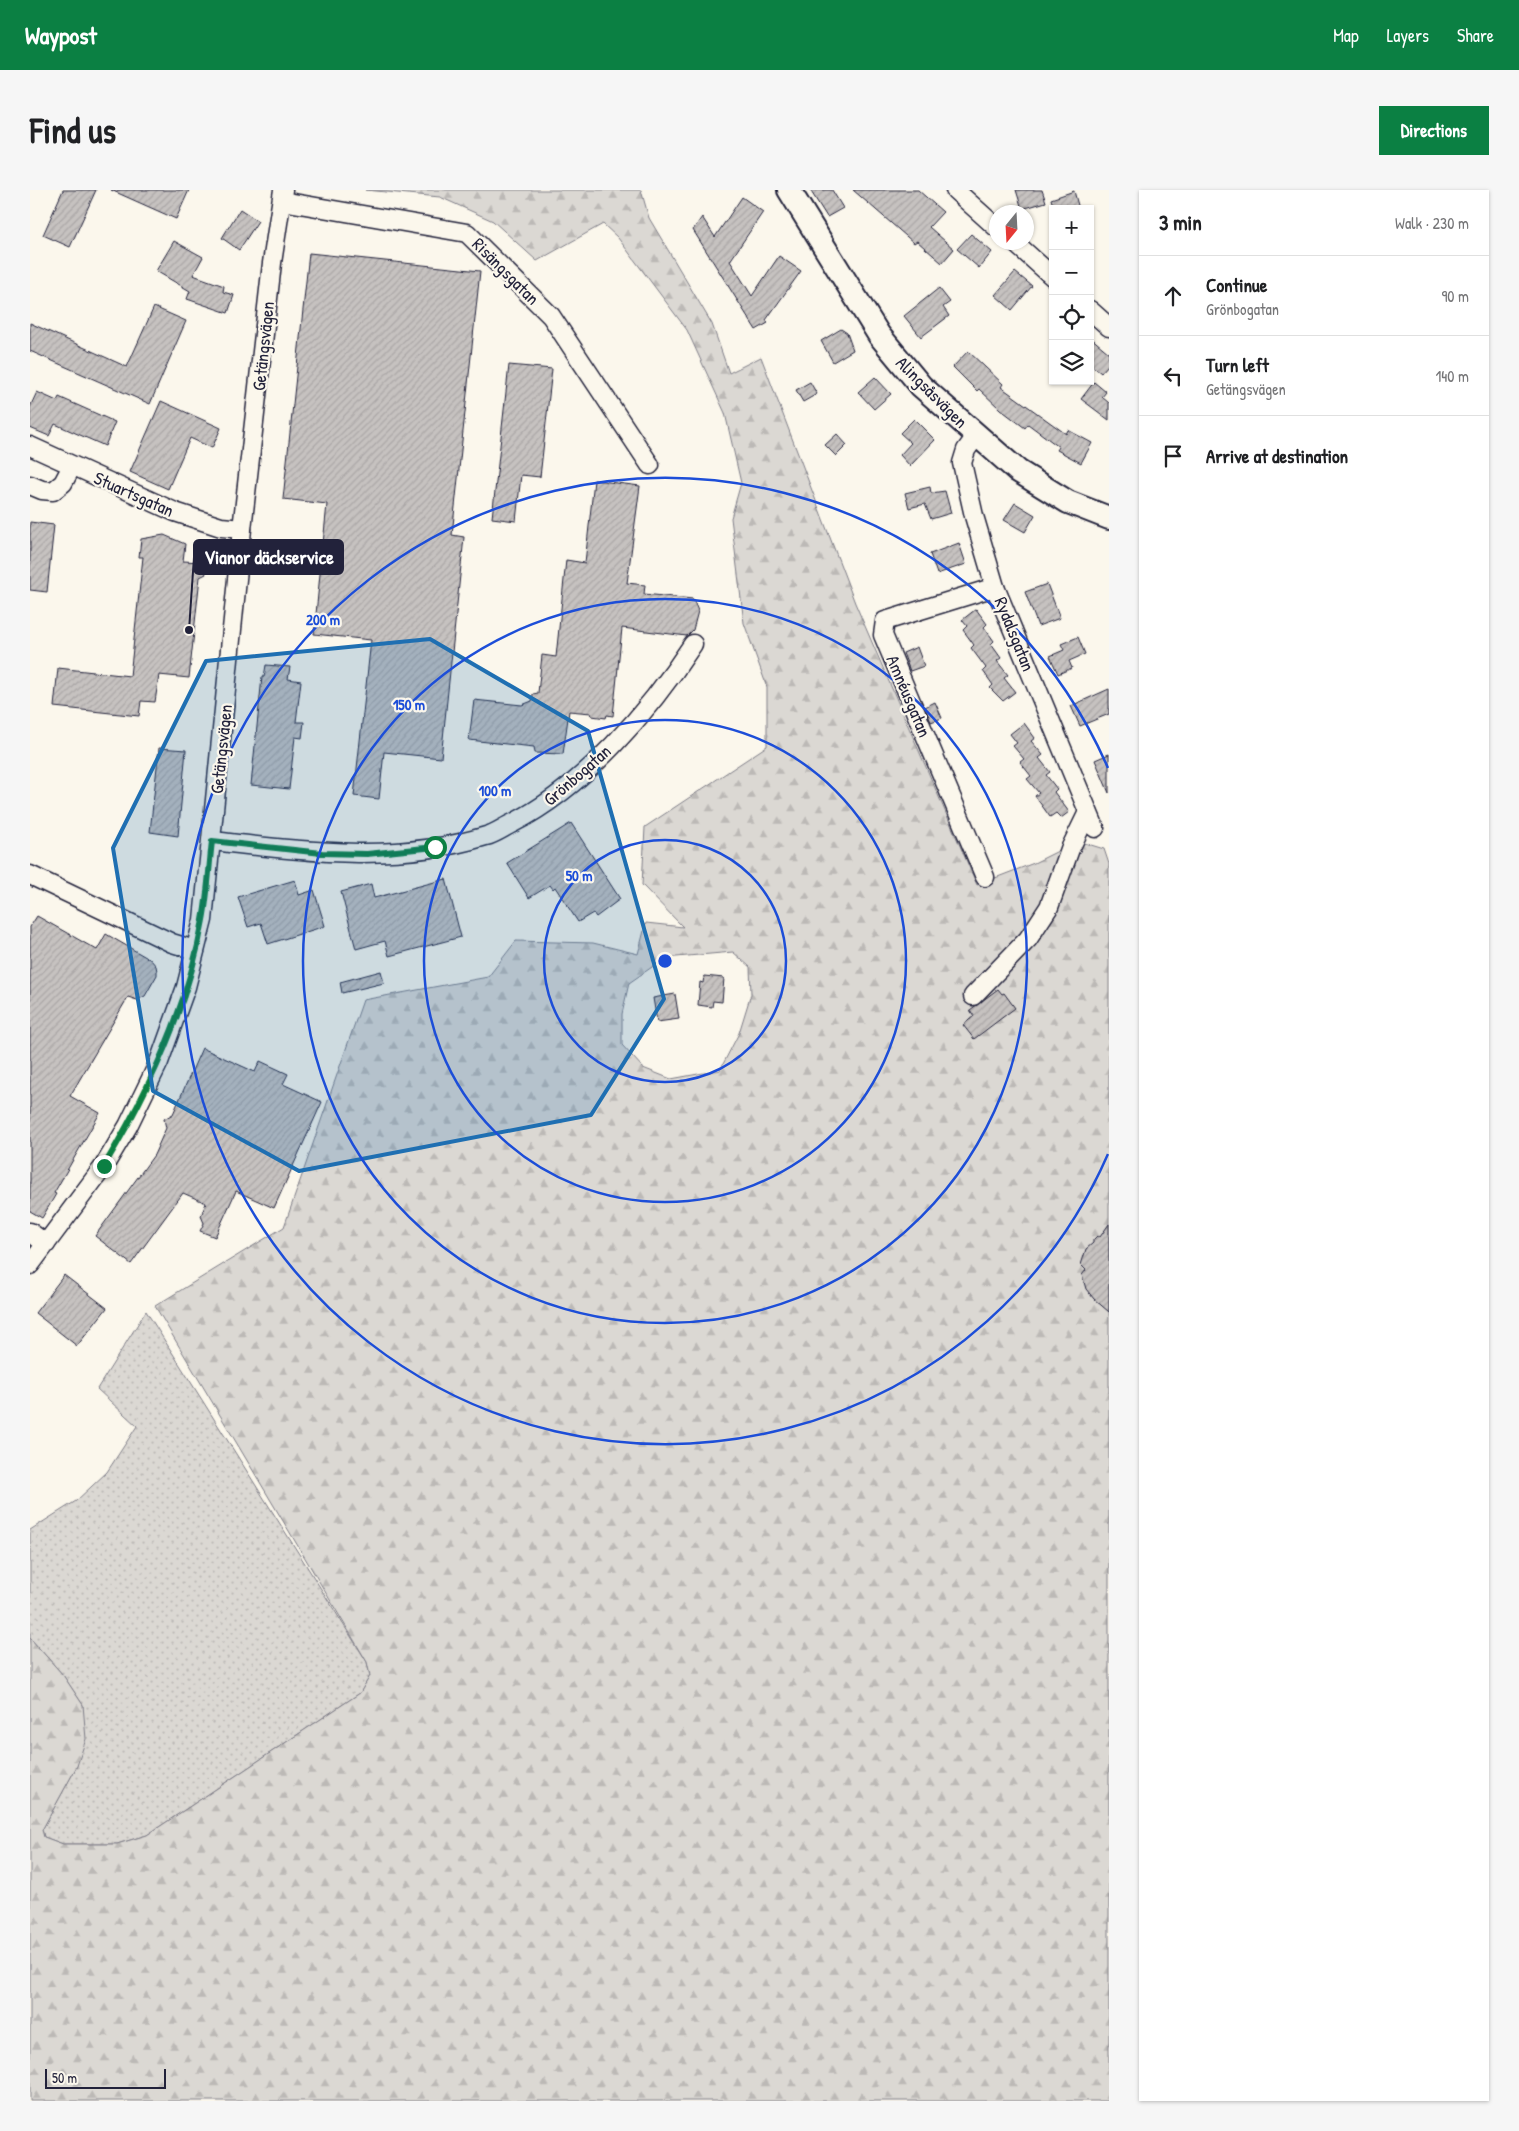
<!DOCTYPE html>
<meta charset="utf-8">
<style>
:root{--surface:#fff;--page:#f6f6f6;--text:#202124;--muted:#757577;--line:#e0e0e0;--accent:#0b8043}
body{margin:0;font-family:"Patrick Hand",sans-serif;background:var(--page);color:var(--text)}
.controls{position:absolute;right:15px;top:15px;display:grid;overflow:hidden;border-radius:0px;box-shadow:0 1px 4px #0004}
.controls button{width:45px;height:45px;display:grid;place-items:center;padding:0;border:0;border-bottom:1px solid var(--line);background:var(--surface);color:var(--text);font:25px sans-serif}
.compass{position:absolute;left:959px;top:15px;width:45px;height:45px;border-radius:50%;background:var(--surface);box-shadow:0 1px 4px #0004;rotate:198deg}
.scale{position:absolute;left:15px;bottom:12px;width:121px;box-sizing:border-box;padding-left:5px;border:2px solid #22223b;border-top:0;font-size:14px;line-height:18px;white-space:nowrap;color:#22223b;-webkit-text-stroke:4px #fbf7ec;paint-order:stroke}
.stop{position:absolute;width:15px;height:15px;margin:-11px;border:4px solid #0b8043;border-radius:50%;background:#fff}
.stop.end{background:#0b8043;border-color:#fff;box-shadow:0 1px 5px #0008}
.list{margin:0;padding:0;list-style:none}
h2{display:flex;justify-content:space-between;align-items:center;height:65px;margin:0;padding:0 20px;font-size:21px}
h2 small{font-size:16px;font-weight:400;color:var(--muted)}
.list li{display:grid;grid-template-columns:32px 1fr auto;gap:15px;align-items:center;box-sizing:border-box;height:80px;padding:0 20px;border-top:1px solid var(--line)}
.list b{display:block;font-size:19px;white-space:nowrap}
.list p{margin:0;font-size:16px;white-space:nowrap;color:var(--muted)}
.list em{font-size:16px;font-style:normal;color:var(--muted)}
.icon{flex:none;width:28px;height:28px;fill:none;stroke:currentColor;stroke-width:2;stroke-linecap:round;stroke-linejoin:round}
.map{position:relative;flex:none;width:1079px;height:1911px;overflow:hidden;border-radius:0px}
header{display:flex;align-items:center;gap:30px;box-sizing:border-box;height:70px;padding:0 25px;background:var(--accent);color:#fff}
header strong{font-size:24px}
nav{display:flex;gap:28px;margin-inline-start:auto;font-size:18px}
.intro{display:flex;align-items:center;justify-content:space-between;box-sizing:border-box;height:120px;padding:0 30px}
h1{margin:0;font-size:35px}
.button{padding:12px 22px;border-radius:0px;background:var(--accent);color:#fff;font-size:18px;font-weight:700}
main{display:flex;gap:30px;padding:0 30px}
aside{flex:1;background:var(--surface);border-radius:0px;box-shadow:0 1px 4px #0004}
.map>svg:first-child{display:block}
.grass{fill:url(#grass-dots);stroke:#7e7d87}
.forest{fill:url(#forest-firs);stroke:#7e7d87;fill-rule:evenodd}
.building{fill:url(#building-hatch);stroke:#22223b}
.lines{fill:none;stroke-linecap:round;stroke-linejoin:round}
.minor-casing{stroke:#22223b;stroke-width:21}
.major-casing{stroke:#22223b;stroke-width:26}
.minor{stroke:#fbf7ec;stroke-width:18}
.major{stroke:#fbf7ec;stroke-width:22}
.route{stroke:#0b8043;stroke-width:6}
.marked{fill:#1f6fb2;fill-opacity:0.2;stroke:#1f6fb2;stroke-width:4;stroke-linejoin:round}
.ring{fill:none;stroke:#1d4ed8;stroke-width:2.5}
.labels{text-anchor:middle;dominant-baseline:central;stroke-width:4.5;stroke-linejoin:round;paint-order:stroke}
.street-label{font-size:18px;fill:#22223b;stroke:#fbf7ec}
.centre{fill:#1d4ed8;stroke:#fbf7ec;stroke-width:2.5}
.ring-label{font-size:15px;text-anchor:middle;font-weight:bold;fill:#1d4ed8;stroke:#fbf7ec;stroke-width:4.5;stroke-linejoin:round;paint-order:stroke}
.leader{fill:none;stroke:#22223b;stroke-width:2}
.callout-dot{fill:#22223b;stroke:#fbf7ec;stroke-width:2}
.callout{fill:#22223b;stroke:#22223b;stroke-width:2}
.callout-label{font-size:19px;text-anchor:middle;font-weight:bold;fill:#fff}
</style>
<header>
<strong>Waypost</strong>
<nav><a>Map</a><a>Layers</a><a>Share</a></nav>
</header>
<div class="intro"><h1>Find us</h1><a class="button">Directions</a></div>
<main>
<div class="map">
<svg width="1079" height="1911" viewBox="0 0 1079 1911">
<defs>
<pattern id="grass-dots" width="8" height="8" patternUnits="userSpaceOnUse" patternTransform="scale(1.25)"><rect width="8" height="8" fill="#dbd8d3"/><path d="M2 2h.1M6 6h.1" fill="none" stroke="#bcb9b6" stroke-width="1.8" stroke-linecap="round"/></pattern>
<pattern id="forest-firs" width="22" height="20" patternUnits="userSpaceOnUse" patternTransform="scale(1.25)"><rect width="22" height="20" fill="#dbd8d3"/><path d="M5 1l3.5 6h-7zM16 11l3.5 6h-7z" fill="#bcb9b6"/></pattern>
<pattern id="building-hatch" width="6" height="6" patternUnits="userSpaceOnUse" patternTransform="scale(1.25)"><rect width="6" height="6" fill="#c6c2c0"/><path d="M-1 1l2-2M0 6l6-6M5 7l2-2" fill="none" stroke="#aaa6a6"/></pattern>
</defs>
<rect width="100%" height="100%" fill="#fbf7ec"/>
<filter id="ink" filterUnits="userSpaceOnUse"><feTurbulence type="fractalNoise" baseFrequency=".02" numOctaves="2"/><feDisplacementMap in="SourceGraphic" scale="10" xChannelSelector="R" yChannelSelector="G"/><feConvolveMatrix kernelMatrix="1 2 1 2 8 2 1 2 1" color-interpolation-filters="sRGB"/></filter>
<g filter="url(#ink)">
<path class="grass" d="M116,1121L337,1472L340,1486L330,1503L117,1645L87,1654H33L14,1647L12,1640L47,1576L53,1515L33,1485L0,1448V1340L46,1311L77,1282L107,1236L67,1199Z"/>
<path class="forest" d="M335,0H611L619,28L682,134L699,183L731,167L825,413L947,695L1004,673L1048,651L1074,659L1079,674V1911H0V1448L33,1485L53,1515L56,1549L47,1576L12,1640L14,1647L33,1654H87L117,1645L330,1503L340,1486L337,1472L125,1116L254,1037L333,810L458,787L486,751L563,753L608,764L616,733L653,737L612,695L615,637L737,556V497L714,433L701,328L711,293L695,223L657,140L588,48L573,34L507,71L463,31L410,7ZM703,762L720,777L721,804L709,843L690,880L641,889L613,878L592,855V824L599,793L635,768Z"/>
<g class="building">
<path d="M33,0H66L40,57L13,45Z"/>
<path d="M81,0H159L146,29Z"/>
<path d="M780,0H802L813,18L797,27Z"/>
<path d="M823,0H888L913,22L899,37L924,59L912,73L887,51L884,53Z"/>
<path d="M986,0H1012L1016,12L992,19Z"/>
<path d="M1044,1L1049,19H1024L1021,9Z"/>
<path d="M712,7L733,22L700,71L722,106L749,66L771,81L736,130L738,133L726,140L663,40L672,27L685,47Z"/>
<path d="M210,19L228,31L209,60L192,48Z"/>
<path d="M941,44L962,62L949,78L927,59Z"/>
<path d="M144,51L173,67L163,85L194,96L193,102L204,105L198,123L157,109L160,101L126,81Z"/>
<path d="M279,63L450,81L422,345L434,347L411,568L354,562L349,609L324,606L341,450L284,444L297,314L253,309Z"/>
<path d="M985,82L1002,96L982,120L965,105Z"/>
<path d="M909,98L920,112L913,117L919,126L891,147L874,126Z"/>
<path d="M124,117L156,131L120,214L0,161V133L97,177Z"/>
<path d="M811,139L817,143L823,160L803,172L791,151Z"/>
<path d="M1060,147L1079,163V174L1071,183L1060,174Z"/>
<path d="M938,161L973,194L971,197L1036,244L1038,240L1062,253L1051,273L1027,260L1029,257L998,234L995,238L970,219L949,199L947,201L923,177Z"/>
<path d="M479,175L522,179L510,287L491,285L486,331L462,328Z"/>
<path d="M845,187L861,204L844,219L828,202Z"/>
<path d="M780,192L787,204L773,212L766,200Z"/>
<path d="M1064,192L1076,202L1072,207L1079,213V230L1051,209Z"/>
<path d="M7,202L27,211L29,207L85,232L75,256L25,234L19,246L0,238V217Z"/>
<path d="M131,211L191,238L182,258L160,248L138,299L100,282Z"/>
<path d="M884,229L905,250L880,276L870,265L881,253L870,243Z"/>
<path d="M807,244L817,255L806,266L795,255Z"/>
<path d="M564,290L610,296L597,393L615,395L614,404L663,409L668,421L663,440L657,446L592,438L583,526L577,525L576,528L562,526L561,523L539,521L533,564L505,563L504,557L439,550L444,510L492,515L502,511L503,504L508,503L512,465L526,467L536,370L555,373Z"/>
<path d="M900,297L901,303L915,301L921,323L901,329L895,314L879,318L875,303Z"/>
<path d="M985,313L1005,325L995,342L974,330Z"/>
<path d="M0,332L24,335L17,402L0,400Z"/>
<path d="M134,345L155,354L153,371L172,372L176,384L170,387L159,488L129,485L125,512L111,511L109,526L24,517L28,478L100,486L113,367H109L111,349Z"/>
<path d="M929,353L936,374L907,384L900,364Z"/>
<path d="M1017,394L1030,428L1008,436L995,402Z"/>
<path d="M946,419L957,434L954,437L964,451L961,454L971,468L967,471L978,485L974,488L985,502L973,511L960,498L963,495L953,481L956,478L941,458L944,455L933,440L937,436L932,430Z"/>
<path d="M1048,447L1055,464L1039,471L1042,478L1028,484L1020,466L1034,460L1031,454Z"/>
<path d="M887,457L894,476L880,481L873,463Z"/>
<path d="M236,475L260,477L258,489L271,491L266,532H274L272,548L265,547L259,599L221,595L232,487H234Z"/>
<path d="M1079,499V524L1050,536L1041,516Z"/>
<path d="M905,512L912,528L901,532L895,517Z"/>
<path d="M994,533L1005,548L1001,551L1013,565L1009,568L1020,582L1016,585L1027,599L1024,602L1039,622L1031,628L1026,623L1020,627L1005,606L1009,603L997,589L1001,586L990,572L994,569L983,556L987,553L980,544Z"/>
<path d="M129,558L156,560L148,646L120,642Z"/>
<path d="M1079,564V603L1065,570Z"/>
<path d="M541,633L590,709L566,727L563,723L548,732L525,697L523,699L520,695L499,708L477,673Z"/>
<path d="M416,689L431,747L359,766L355,751L326,759L311,702L341,694L344,708Z"/>
<path d="M265,690L269,705L284,700L295,736L238,754L231,733L218,737L208,707Z"/>
<path d="M7,726L67,760L76,744L121,770L126,776L127,781V785L115,806L107,810L98,807L40,906L70,923L24,1003L26,1004L12,1028L0,1021V737Z"/>
<path d="M351,781L354,793L312,803L310,792Z"/>
<path d="M674,786L694,788L692,812L683,811L682,817L668,815L670,792L673,793Z"/>
<path d="M968,799L972,804L974,803L985,818L944,849L933,835L944,826L940,820Z"/>
<path d="M645,804L649,829L627,832L623,808Z"/>
<path d="M172,858L225,882L230,871L258,884L253,894L292,912L244,1018L206,1001L185,1047L170,1041L174,1033L171,1026L176,1013L153,1003L101,1074L65,1046L124,965L136,938L134,929L143,924Z"/>
<path d="M1079,1034V1122L1064,1109L1056,1099L1052,1085L1056,1080L1051,1075L1056,1059L1063,1053V1050L1067,1046L1070,1047Z"/>
<path d="M34,1085L77,1118L47,1156L5,1123Z"/>
</g>
<g class="lines">
<defs>
<g id="minor">
<path d="M925,0L966,37"/>
<path d="M252,11L437,43L521,126L620,275"/>
<path d="M984,52L1023,87"/>
<path d="M1060,120L1079,137"/>
<path d="M946,246L936,260L932,273L944,326L965,397L1065,638"/>
<path d="M0,256L145,322L191,337L212,339"/>
<path d="M0,295L12,300L23,301L33,293L42,276"/>
<path d="M182,651C273,661 366,674 456,646C465,644 474,637 483,633C554,597 620,520 663,454"/>
<path d="M0,685L142,753L165,760"/>
<path d="M955,687L853,445L855,431L965,397"/>
<path d="M943,806L998,749L1019,717L1040,659L1058,622"/>
<path d="M0,1042L16,1054"/>
<path d="M0,1075L74,976L98,936L129,872L156,797L173,730L212,339L242,73L253,0"/>
</g>
<path id="major" d="M759,0L849,145L891,196L988,281L1038,312L1079,328"/>
</defs>
<use href="#minor" class="minor-casing"/>
<use href="#major" class="major-casing"/>
<use href="#minor" class="minor"/>
<use href="#major" class="major"/>
</g>
</g>
<g class="lines" filter="url(#ink)">
<path class="route" d="M74,976C119,901 158,817 173,730C178,704 179,677 182,651L292,663L337,664L405,657"/>
</g>
<path class="marked" d="M400,449L558,541L634,809L561,925L269,981L123,901L83,658L176,471Z"/>
<g class="ring">
<circle cx="635" cy="771" r="121"/>
<circle cx="635" cy="771" r="241"/>
<circle cx="635" cy="771" r="362"/>
<path d="M1078 964A483 483 0 1 1 1078 578"/>
</g>
<g class="labels">
<g class="street-label">
<text transform="translate(476 81) rotate(45)">Risängsgatan</text>
<text transform="translate(233 156) rotate(-84)">Getängsvägen</text>
<text transform="translate(902 202) rotate(45)">Alingsåsvägen</text>
<text transform="translate(104 304) rotate(24)">Stuartsgatan</text>
<text transform="translate(985 444) rotate(68)">Rydalsgatan</text>
<text transform="translate(879 506) rotate(67)">Amnéusgatan</text>
<text transform="translate(191 559) rotate(-84)">Getängsvägen</text>
<text transform="translate(547 585) rotate(-41)">Grönbogatan</text>
</g>
</g>
<circle cx="635" cy="771" r="8" class="centre"/>
<g class="ring-label">
<text x="293" y="435">200 m</text>
<text x="379" y="520">150 m</text>
<text x="465" y="606">100 m</text>
<text x="549" y="691">50 m</text>
</g>
<path class="leader" d="M159 440L164 367"/>
<circle class="callout-dot" cx="159" cy="440" r="5"/>
<rect class="callout" x="164" y="350" width="149" height="34" rx="5"/>
<g class="callout-label">
<text x="239" y="374">Vianor däckservice</text>
</g>
</svg>
<div class="controls">
<button>+</button>
<button>−</button>
<button><svg class="icon" aria-label="locate" viewBox="0 0 24 24"><circle cx="12" cy="12" r="6"/><path d="M12 2v4M12 18v4M2 12h4M18 12h4"/></svg></button>
<button><svg class="icon" aria-label="layers" viewBox="0 0 24 24"><path d="M12 4l9 5-9 5-9-5zM3 14l9 5 9-5"/></svg></button>
</div>
<svg class="compass" viewBox="-18 -18 36 36"><path d="M0-13l5 13h-10z" fill="#e53935"/><path d="M0 13l5-13h-10z" fill="#757577"/></svg>
<div class="scale">50 m</div>
<div class="stop" style="left:405px;top:657px"></div>
<div class="stop end" style="left:74px;top:976px"></div>
</div>
<aside>
<h2>3 min<small>Walk · 230 m</small></h2>
<ul class="list">
<li><svg class="icon" aria-label="ahead" viewBox="0 0 24 24"><path d="M12 20V5M6 11l6-6 6 6"/></svg><div><b>Continue</b><p>Grönbogatan</p></div><em>90 m</em></li>
<li><svg class="icon" aria-label="left" viewBox="0 0 24 24"><path d="M17 20v-9H6M10 6l-5 5 5 5"/></svg><div><b>Turn left</b><p>Getängsvägen</p></div><em>140 m</em></li>
<li><svg class="icon" aria-label="arrive" viewBox="0 0 24 24"><path d="M6 21V4h12l-3 4 3 4H6"/></svg><div><b>Arrive at destination</b></div></li>
</ul>
</aside>
</main>
